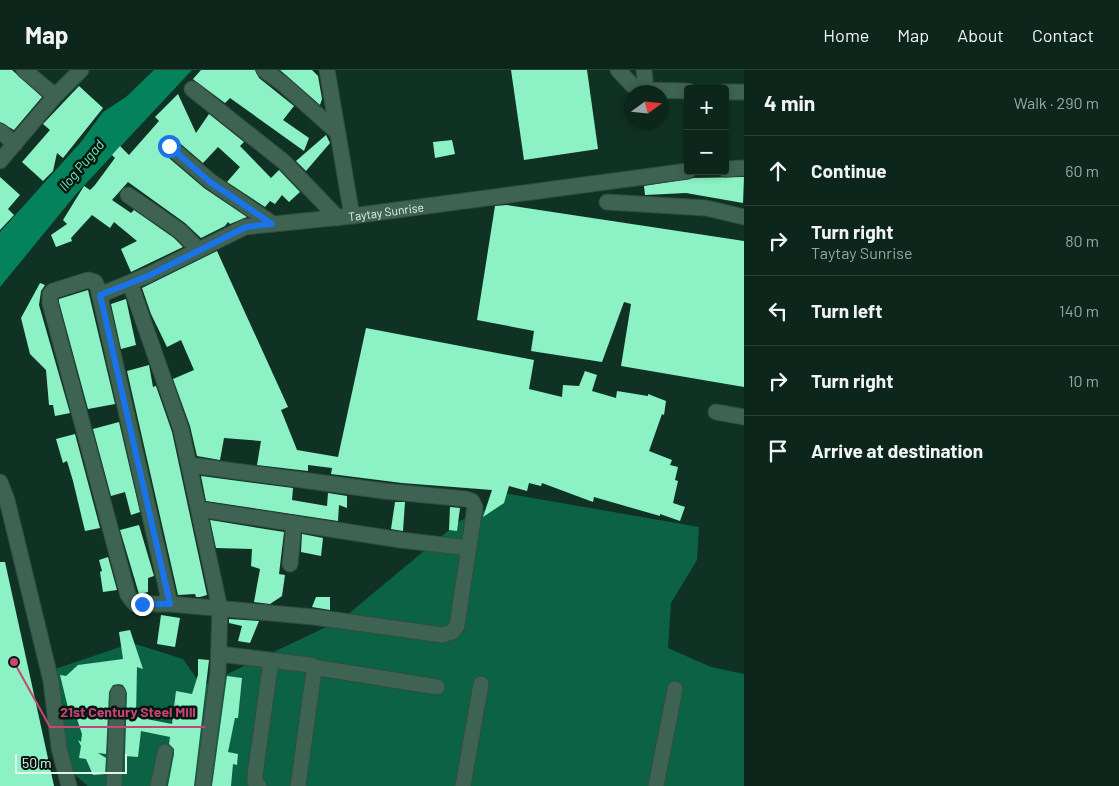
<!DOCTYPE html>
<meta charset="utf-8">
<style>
:root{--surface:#0c261b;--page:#1a3228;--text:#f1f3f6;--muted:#9aa5a3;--line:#2c433a}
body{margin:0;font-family:Barlow,sans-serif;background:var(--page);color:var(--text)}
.controls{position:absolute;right:15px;top:15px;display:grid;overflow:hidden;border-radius:5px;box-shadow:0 2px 8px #0003}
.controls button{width:45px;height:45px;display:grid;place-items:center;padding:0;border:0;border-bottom:1px solid var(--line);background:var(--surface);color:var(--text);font:25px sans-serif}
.compass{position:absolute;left:624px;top:15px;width:45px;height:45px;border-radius:50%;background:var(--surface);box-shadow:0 2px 8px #0003;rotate:75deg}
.scale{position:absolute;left:15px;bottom:12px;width:112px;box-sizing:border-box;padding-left:5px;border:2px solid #e1f4eb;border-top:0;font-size:14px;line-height:18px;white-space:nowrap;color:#e1f4eb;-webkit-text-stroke:4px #081610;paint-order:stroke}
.stop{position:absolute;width:15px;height:15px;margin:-11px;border:4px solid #1a73e8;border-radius:50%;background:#fff}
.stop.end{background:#1a73e8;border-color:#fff;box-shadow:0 1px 5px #0008}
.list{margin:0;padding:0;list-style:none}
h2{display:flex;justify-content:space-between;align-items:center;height:65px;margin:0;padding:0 20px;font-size:21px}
h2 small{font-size:16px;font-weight:400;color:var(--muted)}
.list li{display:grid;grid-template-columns:32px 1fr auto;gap:15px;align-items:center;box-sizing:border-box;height:70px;padding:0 20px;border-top:1px solid var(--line)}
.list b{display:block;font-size:19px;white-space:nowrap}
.list p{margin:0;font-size:16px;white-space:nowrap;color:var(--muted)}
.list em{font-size:16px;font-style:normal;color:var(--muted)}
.icon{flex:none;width:28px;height:28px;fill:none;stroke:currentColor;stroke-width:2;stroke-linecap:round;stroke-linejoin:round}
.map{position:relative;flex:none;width:744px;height:716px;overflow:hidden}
header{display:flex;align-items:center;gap:30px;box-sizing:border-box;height:70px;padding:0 25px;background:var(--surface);border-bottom:1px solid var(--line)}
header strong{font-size:24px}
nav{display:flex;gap:28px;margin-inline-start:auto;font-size:18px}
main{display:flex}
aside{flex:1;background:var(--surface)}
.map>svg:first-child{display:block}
.green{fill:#0b6245}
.water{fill:#03825b}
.building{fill:#8cf1c4}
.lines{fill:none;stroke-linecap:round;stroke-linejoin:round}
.minor-casing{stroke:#2d4d40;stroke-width:17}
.minor{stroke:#3e6352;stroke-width:15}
.route{stroke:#1a73e8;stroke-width:6}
.labels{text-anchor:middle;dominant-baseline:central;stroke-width:5;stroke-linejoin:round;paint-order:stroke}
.street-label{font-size:12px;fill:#e1f4eb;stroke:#081610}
.water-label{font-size:14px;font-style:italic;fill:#6af2bb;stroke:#081610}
.leader{fill:none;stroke:#c84478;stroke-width:2}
.callout-dot{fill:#c84478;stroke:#081610;stroke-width:2}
.callout-label{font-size:14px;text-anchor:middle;font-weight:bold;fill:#c84478;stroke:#081610;stroke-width:5;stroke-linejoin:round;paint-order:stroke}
</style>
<header>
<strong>Map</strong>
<nav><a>Home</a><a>Map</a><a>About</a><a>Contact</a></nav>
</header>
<main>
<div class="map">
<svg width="744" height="716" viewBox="0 0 744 716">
<rect width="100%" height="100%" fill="#103224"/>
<path class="green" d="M504,423L699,457L697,490L671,533L668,578L711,597L744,604V716H88L68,699L55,599L132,573L183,589L202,616L341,550L460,451L501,433Z"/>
<path class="water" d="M154,0H192L77,123L0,217V162L81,72L103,42L126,27Z"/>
<g class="building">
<path d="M0,0H12L42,27L14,60L0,52Z"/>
<path d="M201,0H255L259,8L294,36L283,50L309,68L304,81L230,28L225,33L194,10L193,9Z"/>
<path d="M280,0H312L318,6L322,29L320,35Z"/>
<path d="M511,0H587L598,79L524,90Z"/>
<path d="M79,16L103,38L63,88L57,83L53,101L43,111L22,92L50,60L43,54Z"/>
<path d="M178,24L196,63L209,44L244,72L240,76L271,108L279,100L300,122L289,132L282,125L275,134L270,131L265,137L227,112L240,97L218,77L203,93L175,69L166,67L160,74L163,83L204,118L247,147L230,154L228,152L225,156L201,168L185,153L128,112L112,130L131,143L134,140L174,168L183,177L131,202L121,179L137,171L114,152L110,158L92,145L71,168L72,171L56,177L51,165L67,154L63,150L84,116L90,120L95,115L115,88L112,85L120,76L129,85L159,51L155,47Z"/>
<path d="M326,65L330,73L306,101L296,91Z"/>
<path d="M452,70L455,84L435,88L433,72Z"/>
<path d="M0,107L20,125L8,139L14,145L0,160Z"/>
<path d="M744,107L743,133L686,123L645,125L644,116L694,108Z"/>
<path d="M507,135L744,171V317L621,296L631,234L624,232L602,292L531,281L534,261L477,250L495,136Z"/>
<path d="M217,181L288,337L281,340L297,380L338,387L366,258L534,290L529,319L562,327L563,315L579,316L585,301L597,305L592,321L616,328L617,321L648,326V324L666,331L664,345L662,344L649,381L672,390L670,395L678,397L675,410L678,411L673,433L685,437L680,451L660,444V446L594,427L593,432L542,413L541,416L529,413L527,421L509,416L504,433L483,447L492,420L402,413L331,404L332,398L308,395V401L257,395L261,371L224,368L220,390L197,386L190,356L173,309L194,300L181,270L167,277L151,244L142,218Z"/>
<path d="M40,213L45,215L41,221L39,235L70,343L55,346L53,335H49L46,300L30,284L21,248Z"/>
<path d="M88,220L115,334L88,339L59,232V229Z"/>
<path d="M126,229L136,275L121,279L111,234Z"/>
<path d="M149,295L153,317L156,316L172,362L207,525L200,527H196L195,524L178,525L127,301Z"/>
<path d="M119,352L140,442L131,445L125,422L111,426L93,359Z"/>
<path d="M75,364L100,458L85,461L73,411L67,391L63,393L56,369Z"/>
<path d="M201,406L293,418L292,430L327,436L328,423L347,426V438L339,435L338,451L206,431Z"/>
<path d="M395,432H405L403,461L391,459Z"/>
<path d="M450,437L460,438L457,461L449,460Z"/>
<path d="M210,450L284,462L279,504L285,505L282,526L270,534L254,532L260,499L251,496L252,479L216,478Z"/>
<path d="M139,455L154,506L148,508V522L139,524L120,460Z"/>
<path d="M302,464L323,468L321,486L301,482Z"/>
<path d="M108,487L117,520L103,522L100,502L102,501L99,490Z"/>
<path d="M0,492H5L54,716H0Z"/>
<path d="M316,527H330V540L312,537Z"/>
<path d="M161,545L180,548L175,577L157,574Z"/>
<path d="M229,549L259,551L250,573L238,571L242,556L229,553Z"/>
<path d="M130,560L143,599L137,597L136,647L172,654L176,621L192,624L198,605V589L209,590L194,716H168L174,684V679L169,674L170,667L141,661L138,687L125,686L127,623L123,615L119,614L113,615L109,622L106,684L98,683L106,688L105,704L93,705L86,689L79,688L81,676L78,670L81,672L82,664L76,646H70L60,605L66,606L78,595L123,589L119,562Z"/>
<path d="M227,606L242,608L238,648H235L228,682L238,684L237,695L233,694L231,716H212Z"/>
</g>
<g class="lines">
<defs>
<g id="minor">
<path d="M24,0L55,26"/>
<path d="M264,0L282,13L338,63"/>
<path d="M327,0L352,146"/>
<path d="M618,0L632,15L646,20"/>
<path d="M644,0L646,20L688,21"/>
<path d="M192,19L284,92L338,148"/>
<path d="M725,22H744"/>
<path d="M0,61L15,74"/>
<path d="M169,76L210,111L273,154"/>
<path d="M0,91L55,26L81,0"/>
<path d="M725,99L744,98"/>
<path d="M128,125L180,161L199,180"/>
<path d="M607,132L706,138L744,147"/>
<path d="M130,213L181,359L220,539L218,602L203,716"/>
<path id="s1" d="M100,225L148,205L245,157L352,146L688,101"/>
<path d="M716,342L744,347"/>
<path d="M0,412L7,430L51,611L59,678L69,716"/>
<path d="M199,439L401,470L469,478"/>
<path d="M290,494L294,454"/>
<path d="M170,534L98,218L95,212L88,210L53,221L50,224V233L128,525L135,534H170L314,547L443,565L452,562L457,556L475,437L472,431L466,429L384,421L190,395"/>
<path d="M219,584L311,595L314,601L298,716"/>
<path d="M313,597L437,617"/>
<path d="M114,716L118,623"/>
<path d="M158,716L165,682"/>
<path d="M259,716L255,712V705L271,591"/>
<path d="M463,716L481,614"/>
<path d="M656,716L675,619"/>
</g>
</defs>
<use href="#minor" class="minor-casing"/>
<use href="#minor" class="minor"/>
</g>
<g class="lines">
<path class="route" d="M142,534H170L100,225L148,206L246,157L272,154L210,112L169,76"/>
</g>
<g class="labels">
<g class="street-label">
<text stroke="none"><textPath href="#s1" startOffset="302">Taytay Sunrise</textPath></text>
</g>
<g class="water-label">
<text transform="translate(81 95) rotate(-50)">Ilog Pugad</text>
</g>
</g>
<path class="leader" d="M14 592L50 657H205"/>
<circle class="callout-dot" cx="14" cy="592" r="5"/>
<g class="callout-label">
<text x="128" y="647">21st Century Steel Mill</text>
</g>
</svg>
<div class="controls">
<button>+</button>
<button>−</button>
</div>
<svg class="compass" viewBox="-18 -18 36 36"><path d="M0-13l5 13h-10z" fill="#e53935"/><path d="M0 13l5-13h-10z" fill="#9aa5a3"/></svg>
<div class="scale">50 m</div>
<div class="stop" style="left:169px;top:76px"></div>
<div class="stop end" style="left:142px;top:534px"></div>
</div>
<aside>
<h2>4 min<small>Walk · 290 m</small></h2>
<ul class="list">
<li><svg class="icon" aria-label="ahead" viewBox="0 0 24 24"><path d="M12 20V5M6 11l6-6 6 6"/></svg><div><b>Continue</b></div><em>60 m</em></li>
<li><svg class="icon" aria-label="right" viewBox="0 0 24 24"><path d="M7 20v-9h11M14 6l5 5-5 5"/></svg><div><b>Turn right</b><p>Taytay Sunrise</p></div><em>80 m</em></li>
<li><svg class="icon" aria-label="left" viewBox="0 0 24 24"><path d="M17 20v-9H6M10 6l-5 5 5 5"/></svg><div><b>Turn left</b></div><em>140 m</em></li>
<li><svg class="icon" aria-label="right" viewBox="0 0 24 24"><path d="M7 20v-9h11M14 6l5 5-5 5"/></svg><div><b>Turn right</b></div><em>10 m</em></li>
<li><svg class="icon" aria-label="arrive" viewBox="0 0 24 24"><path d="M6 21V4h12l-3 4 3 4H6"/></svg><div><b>Arrive at destination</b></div></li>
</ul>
</aside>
</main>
